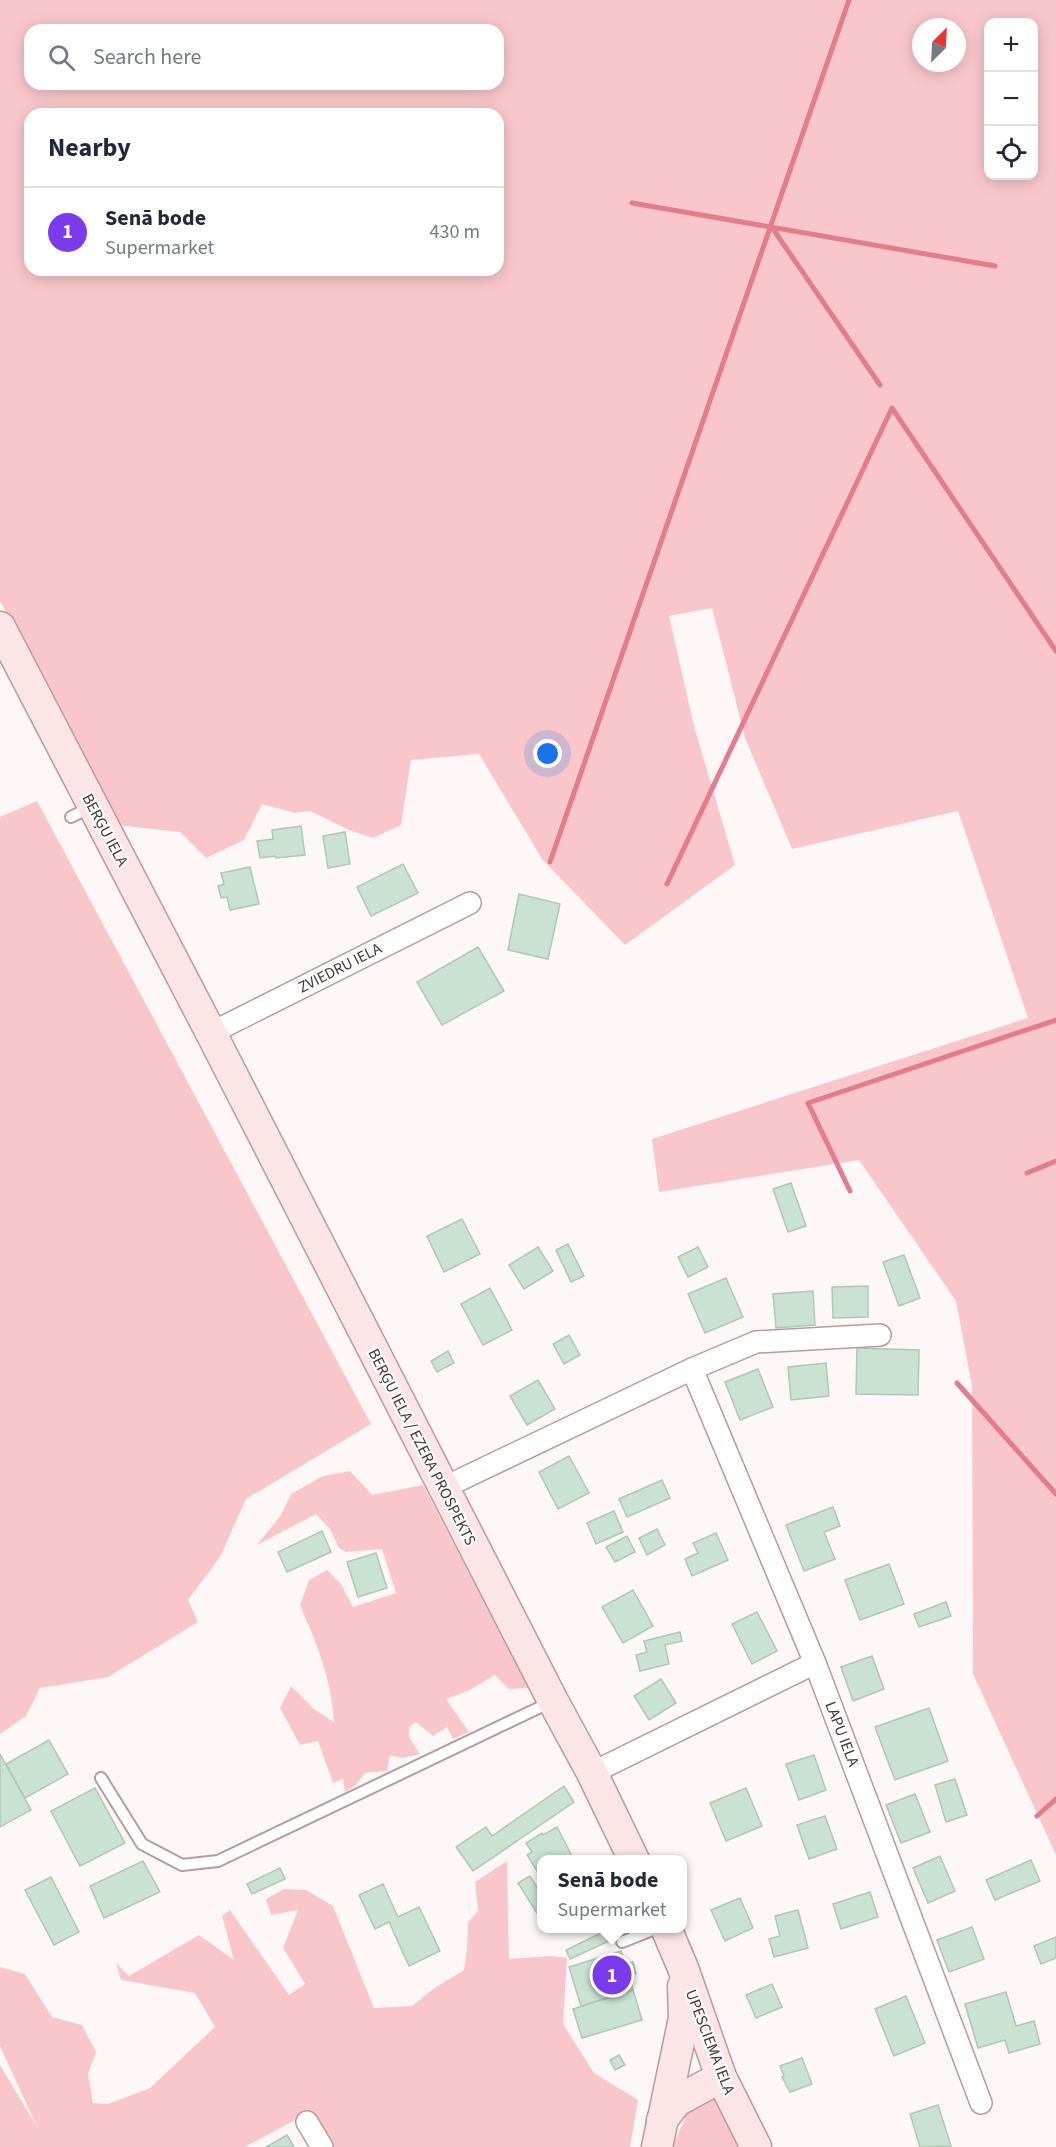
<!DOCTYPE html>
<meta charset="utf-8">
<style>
:root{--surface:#fff;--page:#f6f6f7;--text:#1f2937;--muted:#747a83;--line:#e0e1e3;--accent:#7c3aed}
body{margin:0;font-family:"Source Sans 3",sans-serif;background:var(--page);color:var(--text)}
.controls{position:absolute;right:18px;top:18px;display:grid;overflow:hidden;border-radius:12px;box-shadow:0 3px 15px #0003}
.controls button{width:54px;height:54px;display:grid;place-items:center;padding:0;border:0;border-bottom:2px solid var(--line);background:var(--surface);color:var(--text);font:30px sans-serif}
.compass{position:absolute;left:912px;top:18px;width:54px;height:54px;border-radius:50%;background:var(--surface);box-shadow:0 3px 15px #0003;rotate:24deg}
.you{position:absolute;left:548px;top:754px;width:21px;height:21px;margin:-15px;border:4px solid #fff;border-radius:50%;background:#1a73e8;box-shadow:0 0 0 9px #1a73e833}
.badge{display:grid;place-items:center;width:39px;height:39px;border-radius:50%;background:var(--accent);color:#fff;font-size:20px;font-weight:700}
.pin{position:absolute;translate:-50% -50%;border:3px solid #fff;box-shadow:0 2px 6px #0006}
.popup{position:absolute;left:537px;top:1855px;width:150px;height:78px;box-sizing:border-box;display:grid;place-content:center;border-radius:12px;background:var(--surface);filter:drop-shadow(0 2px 4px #0005);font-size:20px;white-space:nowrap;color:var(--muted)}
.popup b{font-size:22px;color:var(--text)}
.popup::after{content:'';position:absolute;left:50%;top:100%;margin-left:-12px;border:12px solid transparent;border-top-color:var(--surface)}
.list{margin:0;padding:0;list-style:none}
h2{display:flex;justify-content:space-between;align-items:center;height:78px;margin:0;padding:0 24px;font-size:26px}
h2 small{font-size:20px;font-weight:400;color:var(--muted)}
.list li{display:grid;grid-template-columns:39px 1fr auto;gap:18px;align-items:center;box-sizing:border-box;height:90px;padding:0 24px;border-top:2px solid var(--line)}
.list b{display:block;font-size:22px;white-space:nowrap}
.list p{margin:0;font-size:20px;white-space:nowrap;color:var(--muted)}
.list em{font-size:20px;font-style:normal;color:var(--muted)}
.icon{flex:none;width:33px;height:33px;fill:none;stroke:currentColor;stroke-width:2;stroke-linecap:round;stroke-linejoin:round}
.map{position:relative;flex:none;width:1056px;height:2147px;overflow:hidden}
.search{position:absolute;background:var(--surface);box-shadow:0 3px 15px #0003;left:24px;top:24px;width:480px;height:66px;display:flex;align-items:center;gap:15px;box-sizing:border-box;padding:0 21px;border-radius:18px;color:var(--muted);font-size:22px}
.panel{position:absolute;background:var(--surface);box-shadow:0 3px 15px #0003;left:24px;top:108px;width:480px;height:168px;border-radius:18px}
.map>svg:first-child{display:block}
.green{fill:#f9c7cb;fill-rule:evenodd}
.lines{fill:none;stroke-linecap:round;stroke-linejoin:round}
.stream{stroke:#e37c8b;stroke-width:5}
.building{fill:#cae2d1;stroke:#b0c7b6;stroke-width:1.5}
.lane-casing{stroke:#b89b9e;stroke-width:14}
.street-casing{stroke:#b89b9e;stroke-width:24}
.secondary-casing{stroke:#b89b9e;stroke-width:33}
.lane{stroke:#fff;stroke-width:10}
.street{stroke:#fff;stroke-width:21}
.secondary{stroke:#fbe5e7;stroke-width:30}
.labels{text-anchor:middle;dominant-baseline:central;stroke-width:4.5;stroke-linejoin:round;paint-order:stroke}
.street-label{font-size:16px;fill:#413536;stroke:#fff}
</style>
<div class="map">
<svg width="1056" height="2147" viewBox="0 0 1056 2147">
<rect width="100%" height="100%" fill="#fdf7f7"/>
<g class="green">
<path d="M0,0H1056V1855L973,1674L972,1386L956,1301L859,1160L659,1192L652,1139L1028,1018L958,811L792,849L745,738L712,608L669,616L694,726L735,865L625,945L542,859L479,754L411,760L401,825L373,838L349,830L310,811L295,813L262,804L244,840L206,858L180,832L116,825L0,601ZM988,22H1034V176H988ZM921,27H957V63H921ZM30,30H498V84H30ZM30,114H498V270H30Z"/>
<path d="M37,801L371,1424L246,1499L220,1557L188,1600L198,1622L108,1677L40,1688L26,1716L0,1734V817Z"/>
<path d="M350,1471L372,1495L423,1485L529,1688L508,1689L495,1675L468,1691L446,1699L469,1732L453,1739L447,1727L433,1736L416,1722L409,1727V1737L420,1754L402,1758L390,1755L387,1771L365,1773L355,1786L345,1792L343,1779L333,1783L318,1741L300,1745L280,1708L291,1686L314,1709L334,1722C331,1677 317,1645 300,1605L309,1580L327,1570L341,1584L353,1607L396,1593L382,1549L346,1552L339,1548L330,1529L316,1514L257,1545L281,1515L291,1494L323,1476Z"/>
<path d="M507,1861L509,1959L550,1956L567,1958L563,2024L594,2073L638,2100L630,2147H320L308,2113L245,2147H0V2065L37,2127L0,2046V1967L25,1974L52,2017L82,2025L96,2052L88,2074L93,2103L108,2104L150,2088L215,2027L195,1993L121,1980L116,1963L129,1976L199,1935L234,1960L222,1916L230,1910L289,1995L305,1984L283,1948L298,1910L271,1915L266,1899L284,1889L306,1890L333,1906L374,2008L412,2006L433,1989L464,1970L467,1949L468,1922L478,1911L475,1882Z"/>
<path d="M719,2087L748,2147H672L688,2112Z"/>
</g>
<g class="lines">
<g class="stream">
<path d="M632,203L995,266"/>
<path d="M771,226L880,385"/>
<path d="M550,862L849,0"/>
<path d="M667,884L892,408L1056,651"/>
<path d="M1027,1173L1056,1161"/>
<path d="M850,1191L808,1103L1056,1020"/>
<path d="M957,1383L1056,1494"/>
<path d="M1037,1816L1056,1799"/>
</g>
</g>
<g class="building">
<path d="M301,826L305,855L276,858L275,856L260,858L257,841L273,839L272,830Z"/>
<path d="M345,832L350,864L328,868L323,836Z"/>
<path d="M403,864L418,893L371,916L357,887Z"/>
<path d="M250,867L259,904L230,910L227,897L221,898L218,886L224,884L221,873Z"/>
<path d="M519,894L560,904L548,959L508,950Z"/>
<path d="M478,947L504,991L442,1025L417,982Z"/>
<path d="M791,1183L806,1226L788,1232L773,1189Z"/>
<path d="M462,1219L480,1254L444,1272L427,1236Z"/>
<path d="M568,1244L584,1276L571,1282L556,1250Z"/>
<path d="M538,1247L553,1271L524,1289L509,1265Z"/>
<path d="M698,1247L708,1267L688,1277L678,1257Z"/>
<path d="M904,1255L920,1298L899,1306L883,1262Z"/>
<path d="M726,1278L743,1317L705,1333L688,1294Z"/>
<path d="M868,1286V1317L833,1318L832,1287Z"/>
<path d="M490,1288L512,1330L483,1345L461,1304Z"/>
<path d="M813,1291L815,1325L776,1328L773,1294Z"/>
<path d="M569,1335L580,1355L564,1364L553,1344Z"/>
<path d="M857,1348L919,1350L918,1395L856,1394Z"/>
<path d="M448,1351L454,1363L437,1372L431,1361Z"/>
<path d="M826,1363L829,1396L791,1400L788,1367Z"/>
<path d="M758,1369L773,1407L740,1420L725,1382Z"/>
<path d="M538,1380L555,1409L527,1425L510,1396Z"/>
<path d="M569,1456L589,1493L558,1509L539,1472Z"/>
<path d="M662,1480L670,1498L627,1517L619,1499Z"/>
<path d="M833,1507L840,1526L824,1532L835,1559L804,1571L786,1525Z"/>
<path d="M614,1511L623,1532L596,1544L587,1523Z"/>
<path d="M657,1529L665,1545L647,1555L639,1538Z"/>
<path d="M322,1531L331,1552L287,1572L278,1552Z"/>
<path d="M716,1533L728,1560L692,1576L685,1559L698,1553L693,1543Z"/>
<path d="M627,1536L635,1552L615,1562L606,1547Z"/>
<path d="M376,1553L387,1588L358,1597L347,1562Z"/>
<path d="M889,1564L904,1604L860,1620L845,1580Z"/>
<path d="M633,1590L653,1626L623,1643L602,1607Z"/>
<path d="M946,1602L951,1616L919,1627L914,1614Z"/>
<path d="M757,1612L777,1651L752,1664L732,1624Z"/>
<path d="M680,1632L682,1641L665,1645L669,1664L640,1671L636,1655L647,1652L644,1641Z"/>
<path d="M872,1656L884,1689L853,1701L841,1667Z"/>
<path d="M661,1679L676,1703L649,1720L634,1696Z"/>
<path d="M929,1708L948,1761L895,1780L875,1727Z"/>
<path d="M49,1740L68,1774L25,1798L6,1764Z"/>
<path d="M0,1754L31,1810L0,1827Z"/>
<path d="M814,1755L826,1790L799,1800L786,1764Z"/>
<path d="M955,1779L967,1815L946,1822L935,1785Z"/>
<path d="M564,1786L574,1802L473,1871L456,1847L486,1827L492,1836Z"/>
<path d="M95,1788L125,1843L80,1866L51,1811Z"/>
<path d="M746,1788L762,1826L726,1841L710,1803Z"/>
<path d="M915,1794L930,1832L901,1843L886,1805Z"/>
<path d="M825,1816L837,1849L809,1859L797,1825Z"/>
<path d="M557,1827L574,1860H542V1879L527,1855L532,1852L526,1843L542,1833L543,1835Z"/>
<path d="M940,1856L955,1891L928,1903L913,1868Z"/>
<path d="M1031,1860L1040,1881L995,1900L986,1880Z"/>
<path d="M143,1861L160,1892L104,1918L90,1886Z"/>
<path d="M280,1868L285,1879L252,1894L247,1884Z"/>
<path d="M530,1876L540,1892L542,1891L540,1918L518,1883Z"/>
<path d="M51,1877L79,1932L54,1945L25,1890Z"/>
<path d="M383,1884L398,1917L419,1907L440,1951L409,1966L389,1922L375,1929L359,1895Z"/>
<path d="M870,1892L878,1917L841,1929L833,1904Z"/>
<path d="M740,1898L753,1928L725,1941L711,1910Z"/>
<path d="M798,1910L808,1948L774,1957L769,1939L780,1936L775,1916Z"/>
<path d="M972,1927L984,1959L949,1972L937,1940Z"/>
<path d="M611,1928H614L618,1937L570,1959L566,1950Z"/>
<path d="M1056,1937V1958L1041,1964L1034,1946Z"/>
<path d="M621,1951L625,1964L633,1962L636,1974L629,1976L633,1990L581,2006L569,1967Z"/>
<path d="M772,1984L782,2007L756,2018L746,1995Z"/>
<path d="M633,1990L642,2020L582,2038L573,2009Z"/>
<path d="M1006,1992L1016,2026L1034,2021L1040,2044L1009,2053L1005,2040L978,2048L965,2004Z"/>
<path d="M906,1996L925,2043L894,2056L875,2009Z"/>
<path d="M619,2055L625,2065L615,2070L610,2060Z"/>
<path d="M802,2058L812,2084L790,2092L782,2077L784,2076L780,2066Z"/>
<path d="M938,2105L951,2146L920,2147L910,2114Z"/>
<path d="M287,2135L294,2147H266Z"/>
</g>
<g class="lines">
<defs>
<g id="lane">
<path d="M71,817L93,806"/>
<path d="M101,1778L142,1844L182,1865L218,1861L551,1702"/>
<path d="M622,1942L657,1928"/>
</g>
<g id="street">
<path d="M211,1033L470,903"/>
<path d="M692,1369L815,1663L981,2103"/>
<path d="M443,1488L692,1369L756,1342L880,1335"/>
<path d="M592,1773L815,1663"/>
<path d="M307,2122L322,2147"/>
</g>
<g id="secondary">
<path d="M0,627L211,1033L553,1701L592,1773L634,1860"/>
<path d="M666,1928L683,1968L721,2077L756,2147"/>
<path d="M662,2120L677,2101L721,2077"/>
<path d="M657,2147L684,2018L683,1986"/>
</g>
</defs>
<use href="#lane" class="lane-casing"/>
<use href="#street" class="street-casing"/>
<use href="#secondary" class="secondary-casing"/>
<use href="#lane" class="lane"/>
<use href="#street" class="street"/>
<use href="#secondary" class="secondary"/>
</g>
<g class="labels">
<g class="street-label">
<text transform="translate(105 830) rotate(62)">BERĢU IELA</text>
<text transform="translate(340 968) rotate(-27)">ZVIEDRU IELA</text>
<text transform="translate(422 1447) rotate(63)">BERĢU IELA / EZERA PROSPEKTS</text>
<text transform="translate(842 1734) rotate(69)">LAPU IELA</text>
<text transform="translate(710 2042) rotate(69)">UPESCIEMA IELA</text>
</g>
</g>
</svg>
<div class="controls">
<button>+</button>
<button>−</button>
<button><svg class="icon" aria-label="locate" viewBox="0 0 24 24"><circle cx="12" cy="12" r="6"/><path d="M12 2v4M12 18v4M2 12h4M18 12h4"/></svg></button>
</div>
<svg class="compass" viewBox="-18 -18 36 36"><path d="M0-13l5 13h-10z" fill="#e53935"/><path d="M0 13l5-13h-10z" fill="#747a83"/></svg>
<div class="you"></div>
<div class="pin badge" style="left:612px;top:1975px">1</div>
<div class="popup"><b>Senā bode</b>Supermarket</div>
<div class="search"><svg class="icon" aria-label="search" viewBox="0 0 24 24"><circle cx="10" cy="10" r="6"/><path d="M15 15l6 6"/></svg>Search here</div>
<section class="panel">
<h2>Nearby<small></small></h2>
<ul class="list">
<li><span class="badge">1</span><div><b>Senā bode</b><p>Supermarket</p></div><em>430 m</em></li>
</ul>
</section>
</div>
